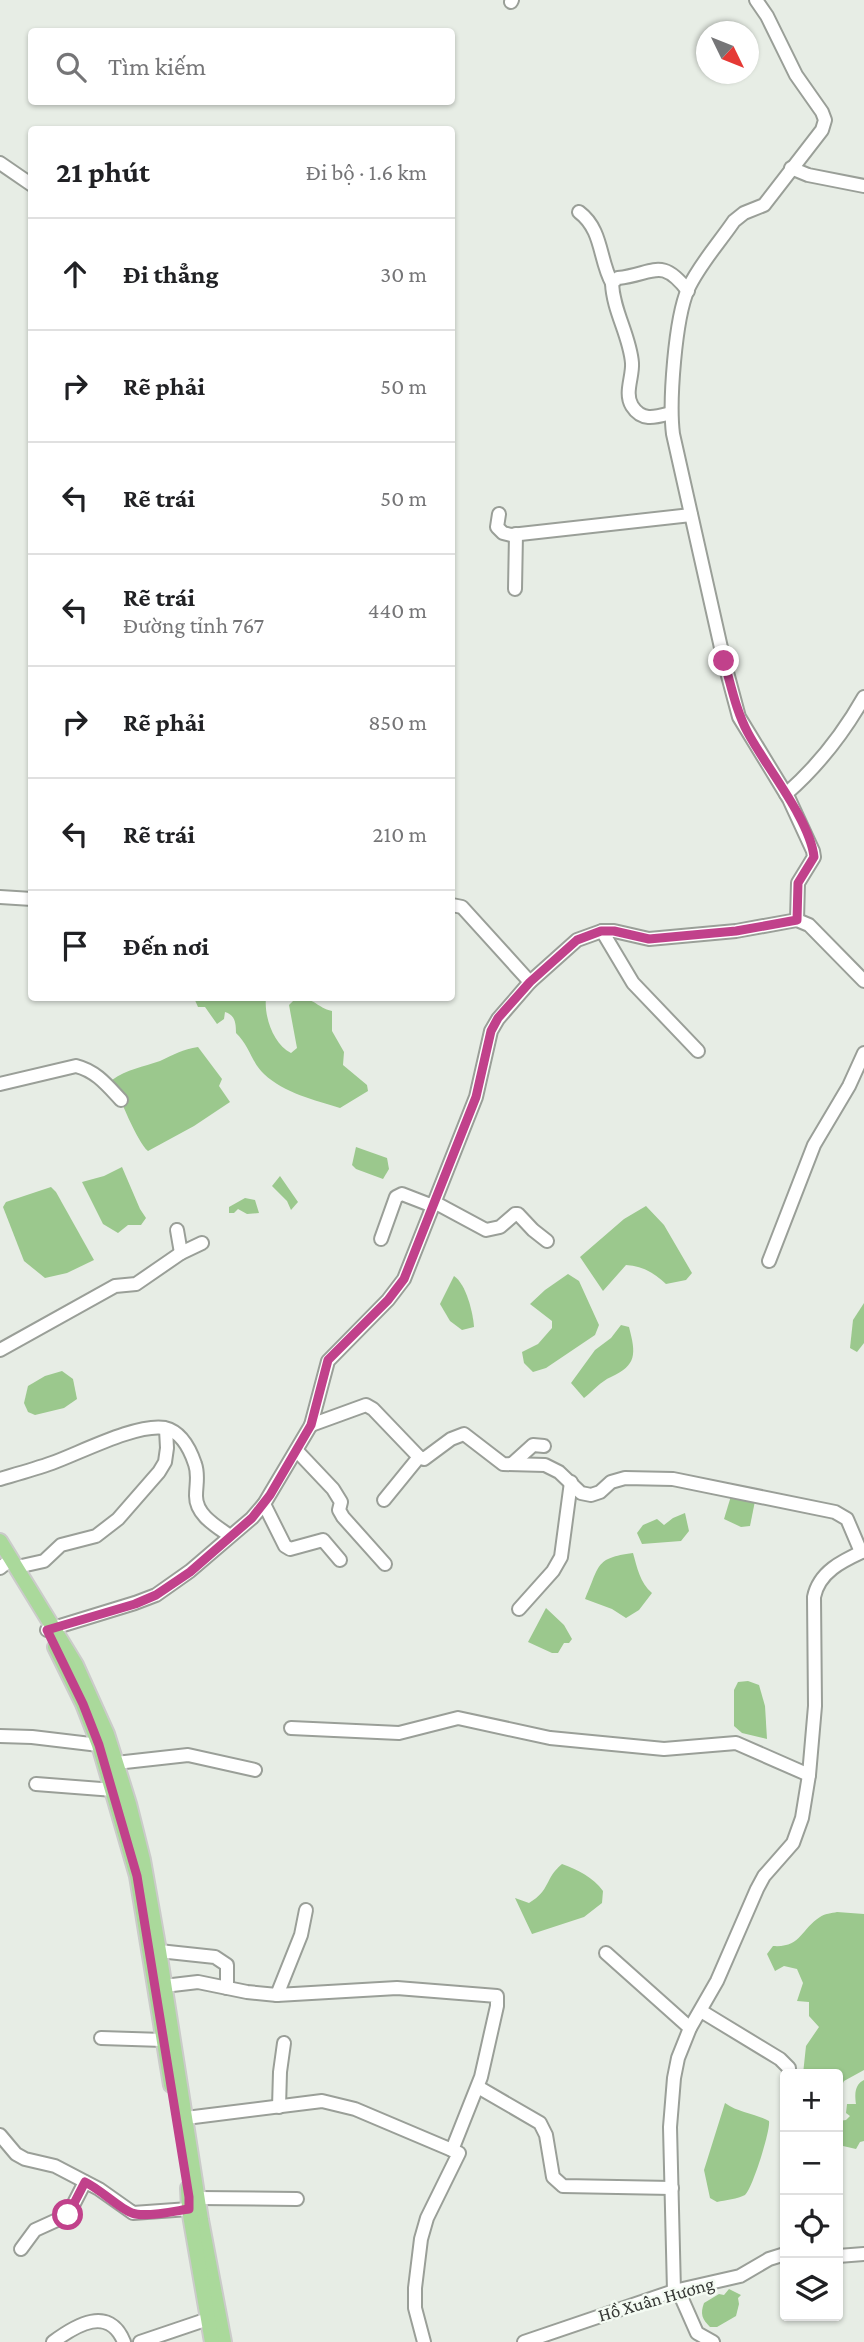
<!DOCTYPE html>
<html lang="vi">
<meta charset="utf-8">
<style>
:root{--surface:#fff;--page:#f2f2f2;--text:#202124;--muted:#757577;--line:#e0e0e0}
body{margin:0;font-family:"Crimson Pro",serif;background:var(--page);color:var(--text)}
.controls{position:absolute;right:21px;bottom:21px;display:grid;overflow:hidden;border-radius:7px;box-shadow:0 2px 5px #0004}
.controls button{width:63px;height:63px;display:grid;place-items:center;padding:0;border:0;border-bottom:2px solid var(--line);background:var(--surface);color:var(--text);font:35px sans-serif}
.compass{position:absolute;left:696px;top:21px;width:63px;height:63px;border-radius:50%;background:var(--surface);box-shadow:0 2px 5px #0004;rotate:133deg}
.stop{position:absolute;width:21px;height:21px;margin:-16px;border:5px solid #c1418b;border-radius:50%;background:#fff}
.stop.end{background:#c1418b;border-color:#fff;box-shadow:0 2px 7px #0008}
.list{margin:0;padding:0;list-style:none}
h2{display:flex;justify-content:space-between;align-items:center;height:91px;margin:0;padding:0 28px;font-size:30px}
h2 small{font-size:23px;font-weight:400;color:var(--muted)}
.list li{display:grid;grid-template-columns:46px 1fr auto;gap:21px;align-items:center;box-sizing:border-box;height:112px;padding:0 28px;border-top:2px solid var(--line)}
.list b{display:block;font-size:26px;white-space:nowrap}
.list p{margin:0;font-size:23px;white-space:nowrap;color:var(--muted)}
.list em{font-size:23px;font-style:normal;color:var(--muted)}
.icon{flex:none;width:38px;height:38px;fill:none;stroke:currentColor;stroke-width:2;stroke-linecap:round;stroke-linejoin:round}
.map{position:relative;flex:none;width:864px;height:2342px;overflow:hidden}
.search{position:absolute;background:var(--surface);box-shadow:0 2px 5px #0004;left:28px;top:28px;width:427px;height:77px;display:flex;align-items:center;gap:18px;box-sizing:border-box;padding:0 24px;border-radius:7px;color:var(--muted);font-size:26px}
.panel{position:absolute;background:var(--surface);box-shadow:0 2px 5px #0004;left:28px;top:126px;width:427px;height:875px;border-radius:7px}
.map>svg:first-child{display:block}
.water{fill:#9bc88d}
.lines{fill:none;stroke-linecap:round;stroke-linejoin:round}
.minor-casing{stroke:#9a9f98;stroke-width:16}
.major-casing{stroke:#cbcbca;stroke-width:18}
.minor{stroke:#fff;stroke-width:12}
.major{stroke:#aad99b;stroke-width:14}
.route{stroke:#c1418b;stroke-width:9}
.labels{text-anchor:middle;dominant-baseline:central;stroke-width:5;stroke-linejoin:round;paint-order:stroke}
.street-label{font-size:19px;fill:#363835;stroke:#f4fbf3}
</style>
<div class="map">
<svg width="864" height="2342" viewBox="0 0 864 2342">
<rect width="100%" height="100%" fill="#e7ede5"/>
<g class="water">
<path d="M194,998H266C264,1016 273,1044 291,1053L297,1048L289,1005L296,998C314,997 316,1007 332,1011V1031L344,1052L343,1065L367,1085L368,1091L340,1108C315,1100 284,1093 264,1074C252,1063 249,1045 236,1033C236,1023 235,1015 225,1012L224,1019L217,1024L205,1007H198Z"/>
<path d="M198,1047L222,1079L219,1086L230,1102L194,1126L148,1151C137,1142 119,1096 112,1080C127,1069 143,1067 160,1061C173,1055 183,1049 198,1047Z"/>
<path d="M356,1147L387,1158L389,1169L383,1179L356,1169L352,1165Z"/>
<path d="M122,1167L140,1209L146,1218L141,1225H128L118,1233L103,1224L82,1182L104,1176Z"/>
<path d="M280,1176L298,1202L291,1210L287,1201L272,1186Z"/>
<path d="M51,1187L56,1192L94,1260L67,1273L45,1278L24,1261L3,1207L6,1202Z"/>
<path d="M245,1198L255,1200L259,1213L247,1214L238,1209L234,1213H229V1207Z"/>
<path d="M646,1206L664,1225L692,1273L686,1280L666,1284C654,1273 643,1266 626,1265L603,1291L580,1257L624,1219Z"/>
<path d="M568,1274L579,1281L599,1325L595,1335L546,1368L533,1372L524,1363L522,1352L538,1344L552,1328V1321L530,1304L545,1290Z"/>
<path d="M454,1276C466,1284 473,1312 474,1327L462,1330L450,1321L440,1304Z"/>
<path d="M864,1303V1343L857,1352L850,1348L853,1320Z"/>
<path d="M621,1325L629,1327C636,1354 637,1365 611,1377C601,1381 592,1392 584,1398L571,1383L595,1350L611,1338Z"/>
<path d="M62,1371L73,1379L77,1399L64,1408L35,1415L28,1412L24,1403L28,1386L45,1376Z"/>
<path d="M731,1496L755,1501L750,1526L741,1527L724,1519Z"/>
<path d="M685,1513L689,1531L681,1541L642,1544L637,1533L643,1525L657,1519L664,1525L673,1518Z"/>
<path d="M633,1553C637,1567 640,1583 652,1593L639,1610L626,1618L612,1609L585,1599C600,1566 594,1558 633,1553Z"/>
<path d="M546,1608L564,1625L572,1639L569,1643H564L558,1653H552L528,1642Z"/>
<path d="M748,1681L759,1685L765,1706L767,1739L742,1733L734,1726V1690L738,1682Z"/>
<path d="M562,1864C578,1870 593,1877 603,1891L602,1903L584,1917L532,1934L515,1898L529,1903C551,1890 544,1879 562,1864Z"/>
<path d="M837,1912L864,1914V2070L844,2081L838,2093V2074H803L806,2046L819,2027L809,2016V2002L797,2001L803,1983L797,1969L784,1966L775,1971L767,1954L773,1946C801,1948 801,1929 820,1917C824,1914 832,1913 837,1912Z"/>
<path d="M864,2080V2141L860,2142L856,2149L843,2146L838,2134L839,2121L846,2120L850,2116L846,2113L847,2104H856C855,2095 854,2085 864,2080Z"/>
<path d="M725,2103C739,2113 754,2113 769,2121C771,2129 752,2190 745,2195C738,2199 725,2200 717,2202L710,2198L704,2170Z"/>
<path d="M729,2289L741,2295L738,2298L739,2304L736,2316L717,2327H710C702,2319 700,2314 704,2303L719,2294L724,2295Z"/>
</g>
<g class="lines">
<defs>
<g id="minor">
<path d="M756,0L767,16L796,75L822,112L825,120L822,130L764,205L744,213L734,221C719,243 699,265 688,289C675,319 669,402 673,434L724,661L739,717L789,799L813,851L814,857L798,883L797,920"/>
<path d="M511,2L512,0"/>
<path d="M0,163L32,185"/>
<path d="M791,168L808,175L864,186"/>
<path d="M579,212C603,230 599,260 612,283"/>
<path d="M671,413C656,417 642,422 632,406C624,393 633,377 632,363C630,336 613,311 612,283L618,278C654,274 661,256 688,291"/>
<path d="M499,514L497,527L503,533L511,535L691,515"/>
<path d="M515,589L516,534"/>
<path d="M786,794C818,766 843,734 864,697"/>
<path d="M0,897L32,899"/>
<path d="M452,905L462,907L530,982"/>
<path d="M602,931L633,983L698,1051"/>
<path d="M0,1084L76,1066C96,1071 107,1085 121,1100"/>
<path d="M434,1202L486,1230L500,1227L515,1214H518L533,1230L547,1241"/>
<path d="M177,1230L181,1253"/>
<path d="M381,1239L396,1197L402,1194L433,1206"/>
<path d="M769,1261L814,1145L849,1086L864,1053"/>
<path d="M0,1350L115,1286L136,1284L181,1253L202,1243"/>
<path d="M311,1425L366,1405L373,1409L419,1457L424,1459L451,1439L464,1434L503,1464L545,1465L559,1472L581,1493L591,1495L600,1492L611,1482L625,1478L673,1479L835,1512L847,1519L861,1552"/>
<path d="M297,1451L333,1489L341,1502L339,1510L343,1517L385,1564"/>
<path d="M512,1464L533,1445L544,1446"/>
<path d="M0,1479C17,1474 35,1469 52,1463C80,1453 137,1423 165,1428C182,1432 190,1449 195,1464C199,1475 196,1484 196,1496C196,1515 216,1526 230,1536"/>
<path d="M384,1500L419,1457"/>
<path d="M264,1504L285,1546L290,1549L323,1540L340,1560"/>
<path d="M17,1567L44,1561L61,1545L96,1536L118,1519L159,1472L165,1462L167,1448L166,1429"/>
<path d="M0,1568L5,1564"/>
<path d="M519,1609L553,1571L561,1557L571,1482"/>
<path d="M47,1630L135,1603L156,1595L190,1571L252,1518L264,1504L311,1425L328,1361L388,1300L404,1279L476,1097L491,1031L498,1019L530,982L577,940L602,931H614L649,939L736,931L797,920L809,925L864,981"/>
<path d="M291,1728L399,1733L458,1718L550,1738L664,1749L736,1743L809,1775"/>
<path d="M0,1736L32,1737L99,1745"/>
<path d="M116,1763L188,1755L255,1770"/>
<path d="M36,1784L114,1790"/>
<path d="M159,1951L215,1957L227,1965V1988"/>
<path d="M606,1953L690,2028"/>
<path d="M164,1986L198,1982L247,1992L277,1995L397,1988L497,1996V2006L481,2077L452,2150"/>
<path d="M277,1995L301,1935L306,1910"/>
<path d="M701,2011L780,2059L789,2068V2074"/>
<path d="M101,2038L163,2040"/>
<path d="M478,2087L540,2123L546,2135L553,2177L563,2186L672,2188"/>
<path d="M279,2107L280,2072L284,2043"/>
<path d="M186,2118L322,2101L355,2109L459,2153L427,2218L421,2239L415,2288V2308L424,2342"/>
<path d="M0,2135L16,2154L25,2159L55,2166L99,2189L133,2213L189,2209"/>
<path d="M198,2198L297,2199"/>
<path d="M21,2249L35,2230L68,2215L85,2182"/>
<path d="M838,2256L864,2254"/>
<path d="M678,2290L697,2333L713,2342"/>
<path d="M674,2291L670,2127L674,2078L678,2058L690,2028L717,1981L757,1889L764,1876L793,1843L802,1818L809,1775L815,1706L814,1597C819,1572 842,1561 864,1551"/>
<path d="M53,2342C76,2325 109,2305 124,2342"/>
<path d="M140,2342L208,2319"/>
<path d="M524,2342L674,2291L740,2276L769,2259L785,2254"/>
</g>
<g id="major">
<path d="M0,1541L76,1665L107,1734L129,1804L143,1860L159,1951L201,2220L224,2342"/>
<path d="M55,1647L83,1704L99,1745L137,1876L171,2085"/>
<path d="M188,2188L189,2209L212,2342"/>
</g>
</defs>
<use href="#minor" class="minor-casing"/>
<use href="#major" class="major-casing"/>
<use href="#minor" class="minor"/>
<use href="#major" class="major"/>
</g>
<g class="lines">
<path class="route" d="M68,2215L85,2182C100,2189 120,2209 132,2213C145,2218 175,2211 189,2209V2197L137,1876L99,1745L83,1704L47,1630L135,1604L156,1595L190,1572L252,1518L270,1495L311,1425L328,1360L388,1300L404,1279L476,1097L491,1031L498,1018L530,982L577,940L601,931H614L649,939L736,931L797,920L798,883L814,857C810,820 766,767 748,733C736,711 731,685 724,661"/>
</g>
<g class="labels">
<g class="street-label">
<text transform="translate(656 2299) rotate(-16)">Hồ Xuân Hương</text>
</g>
</g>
</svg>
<div class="controls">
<button>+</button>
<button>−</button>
<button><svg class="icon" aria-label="locate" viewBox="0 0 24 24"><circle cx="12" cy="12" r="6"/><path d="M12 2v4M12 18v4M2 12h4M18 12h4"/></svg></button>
<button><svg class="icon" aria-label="layers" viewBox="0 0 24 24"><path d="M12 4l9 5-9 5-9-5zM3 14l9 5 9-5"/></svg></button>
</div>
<svg class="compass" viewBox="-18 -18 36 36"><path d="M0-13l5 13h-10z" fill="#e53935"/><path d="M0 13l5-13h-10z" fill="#757577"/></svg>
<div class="stop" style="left:68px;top:2215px"></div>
<div class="stop end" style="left:724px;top:661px"></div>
<div class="search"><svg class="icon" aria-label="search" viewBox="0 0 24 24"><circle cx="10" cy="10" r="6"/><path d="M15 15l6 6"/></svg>Tìm kiếm</div>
<section class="panel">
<h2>21 phút<small>Đi bộ · 1.6 km</small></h2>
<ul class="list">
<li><svg class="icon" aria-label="ahead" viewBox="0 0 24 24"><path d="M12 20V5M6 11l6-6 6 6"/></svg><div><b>Đi thẳng</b></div><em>30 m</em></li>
<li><svg class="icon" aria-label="right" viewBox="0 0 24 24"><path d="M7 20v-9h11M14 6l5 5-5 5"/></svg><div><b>Rẽ phải</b></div><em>50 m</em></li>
<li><svg class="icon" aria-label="left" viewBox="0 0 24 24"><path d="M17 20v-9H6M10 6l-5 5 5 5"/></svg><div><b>Rẽ trái</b></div><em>50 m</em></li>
<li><svg class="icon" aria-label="left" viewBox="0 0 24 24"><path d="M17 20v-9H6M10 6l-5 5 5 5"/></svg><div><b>Rẽ trái</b><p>Đường tỉnh 767</p></div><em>440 m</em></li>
<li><svg class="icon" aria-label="right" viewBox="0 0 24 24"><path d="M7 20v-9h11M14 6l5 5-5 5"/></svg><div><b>Rẽ phải</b></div><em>850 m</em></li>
<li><svg class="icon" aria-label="left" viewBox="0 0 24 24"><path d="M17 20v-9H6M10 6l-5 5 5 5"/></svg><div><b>Rẽ trái</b></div><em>210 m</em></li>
<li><svg class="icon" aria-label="arrive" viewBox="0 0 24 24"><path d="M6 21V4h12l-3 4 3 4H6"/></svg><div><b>Đến nơi</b></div></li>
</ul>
</section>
</div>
